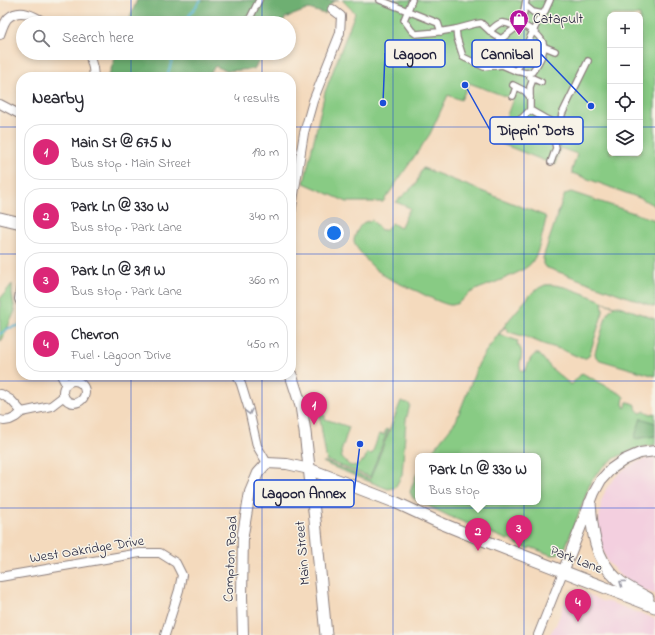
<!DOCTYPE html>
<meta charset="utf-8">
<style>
:root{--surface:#fff;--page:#f7f7f7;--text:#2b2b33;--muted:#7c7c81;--line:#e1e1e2;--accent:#db2777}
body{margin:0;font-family:"Indie Flower",sans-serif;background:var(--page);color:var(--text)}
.controls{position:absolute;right:12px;top:12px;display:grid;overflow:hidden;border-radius:8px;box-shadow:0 2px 6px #0003}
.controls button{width:36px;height:36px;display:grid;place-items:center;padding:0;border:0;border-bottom:1px solid var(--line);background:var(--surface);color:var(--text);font:20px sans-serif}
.you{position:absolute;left:334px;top:233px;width:14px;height:14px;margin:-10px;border:3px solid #fff;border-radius:50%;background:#1a73e8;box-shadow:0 0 0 6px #1a73e833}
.badge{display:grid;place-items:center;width:26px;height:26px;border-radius:50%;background:var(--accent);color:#fff;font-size:13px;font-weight:700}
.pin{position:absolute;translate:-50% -33px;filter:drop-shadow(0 1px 2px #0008)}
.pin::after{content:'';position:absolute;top:21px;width:14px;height:12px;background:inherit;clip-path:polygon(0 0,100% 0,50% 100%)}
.popup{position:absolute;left:415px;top:453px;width:126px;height:52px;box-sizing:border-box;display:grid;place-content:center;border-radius:8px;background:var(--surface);filter:drop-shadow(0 1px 3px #0005);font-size:13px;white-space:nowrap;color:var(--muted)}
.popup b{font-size:15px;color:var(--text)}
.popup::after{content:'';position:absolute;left:50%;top:100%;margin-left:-8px;border:8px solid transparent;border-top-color:var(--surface)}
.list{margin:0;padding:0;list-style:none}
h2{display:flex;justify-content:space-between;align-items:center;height:52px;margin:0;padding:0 16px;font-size:17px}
h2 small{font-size:13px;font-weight:400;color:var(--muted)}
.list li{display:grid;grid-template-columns:26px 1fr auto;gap:12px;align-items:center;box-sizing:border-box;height:56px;margin:0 8px 8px;padding:0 8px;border:1px solid var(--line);border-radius:16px}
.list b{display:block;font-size:15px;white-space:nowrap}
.list p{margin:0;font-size:13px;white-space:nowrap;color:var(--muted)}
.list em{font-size:13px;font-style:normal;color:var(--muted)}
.icon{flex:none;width:22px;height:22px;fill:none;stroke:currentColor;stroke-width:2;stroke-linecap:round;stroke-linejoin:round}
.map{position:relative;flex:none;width:655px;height:635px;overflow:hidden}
.search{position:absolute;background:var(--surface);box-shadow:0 2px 6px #0003;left:16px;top:16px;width:280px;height:44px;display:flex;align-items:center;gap:10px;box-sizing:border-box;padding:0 14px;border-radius:22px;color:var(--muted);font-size:15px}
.panel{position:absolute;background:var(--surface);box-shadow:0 2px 6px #0003;left:16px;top:72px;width:280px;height:308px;border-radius:16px}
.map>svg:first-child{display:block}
.built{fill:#f3cfdf}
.green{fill:#88cb84;stroke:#557660;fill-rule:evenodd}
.forest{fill:#6eaf72;stroke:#486856}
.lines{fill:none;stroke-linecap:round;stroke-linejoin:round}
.stream{stroke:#56b6d5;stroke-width:2}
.pedestrian-casing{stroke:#8b7e7c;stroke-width:8}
.minor-casing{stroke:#8b7e7c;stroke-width:10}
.tertiary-casing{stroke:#8b7e7c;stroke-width:12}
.secondary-casing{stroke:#8b7e7c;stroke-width:13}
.pedestrian{stroke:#fff;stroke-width:5.5}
.minor{stroke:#fff;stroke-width:8}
.tertiary{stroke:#fff;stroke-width:10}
.secondary{stroke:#fff;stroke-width:11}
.oneway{stroke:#9c9ca7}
.grid{fill:none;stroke:#1d4ed8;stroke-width:1;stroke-opacity:0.55}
.labels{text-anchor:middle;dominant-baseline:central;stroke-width:3;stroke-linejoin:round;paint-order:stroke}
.poi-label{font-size:14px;fill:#22223b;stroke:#f7f3e8;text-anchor:start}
.street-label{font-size:14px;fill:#22223b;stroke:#f7f3e8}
.leader{fill:none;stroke:#1d4ed8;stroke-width:1.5}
.callout-dot{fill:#1d4ed8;stroke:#f7f3e8;stroke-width:1.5}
.callout{fill:#f7f3e8;stroke:#1d4ed8;stroke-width:1.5}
.callout-label{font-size:15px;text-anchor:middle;font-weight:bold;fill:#22223b}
</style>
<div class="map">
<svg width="655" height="635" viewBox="0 0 655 635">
<rect width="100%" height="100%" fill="#f7f3e8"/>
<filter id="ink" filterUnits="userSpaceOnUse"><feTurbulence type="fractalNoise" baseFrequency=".025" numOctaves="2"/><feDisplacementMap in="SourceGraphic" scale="8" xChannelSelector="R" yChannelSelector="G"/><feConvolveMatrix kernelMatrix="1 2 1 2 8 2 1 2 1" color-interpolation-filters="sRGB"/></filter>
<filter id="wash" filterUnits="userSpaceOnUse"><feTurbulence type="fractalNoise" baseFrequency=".012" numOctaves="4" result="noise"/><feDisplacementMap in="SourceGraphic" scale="16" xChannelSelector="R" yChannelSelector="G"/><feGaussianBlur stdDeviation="0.9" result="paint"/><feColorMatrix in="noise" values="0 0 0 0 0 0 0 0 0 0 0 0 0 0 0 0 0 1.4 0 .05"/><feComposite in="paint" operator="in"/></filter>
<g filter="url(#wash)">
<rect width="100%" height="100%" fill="#f4dabd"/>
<g class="built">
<path d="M655,457V594L645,591L627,581L619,575L607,561L599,540L598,528L601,502L606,489L612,481L621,472L634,463L646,459Z"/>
<path d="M577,590L583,592L602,601L612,603L655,619V635H549L556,625L568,594L571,592Z"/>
</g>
<g class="green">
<path d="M342,0H655V206L642,199L572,173V170L577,154L560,148L555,165L497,142L513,99L469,83L461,100L448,95L430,134L383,202H347L304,183L325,92L355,13ZM610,15H640V153H610Z"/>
<path d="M423,168L545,216L546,219C543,231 539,253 532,262C526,272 490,284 478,289C476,290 472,292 470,293C464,297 458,306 450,305C443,304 426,296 419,292C396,282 377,276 362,254C359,251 355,246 354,241C354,236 359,226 363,223C366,221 370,221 372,220L381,230H385L392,223L400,228L410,208L396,202L416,184L421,171Z"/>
<path d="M571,192L655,220V307L545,267L543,264V258L561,204L565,194Z"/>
<path d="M12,284V294L15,311L2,340L0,341V299Z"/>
<path d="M545,285C562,283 583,294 600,300C604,304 613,306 619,306L655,319V376L600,360L596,357L595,353L607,314L610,310L614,306L602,302L603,308V312L589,356L586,358H581L563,350L543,344L529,338L509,332L505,327L499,334L518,341L517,344C528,355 515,362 522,371H525L531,358L535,354H539L552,369L571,385L582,373L621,394L624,397L623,404L625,408L626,407L627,402H629L636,405C636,409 637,411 641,413L645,411L651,414L655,413V423L641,419L635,439L655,436V445C635,447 611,457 598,472C590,480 587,492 583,503C577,518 571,533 565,548H562C560,553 557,555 551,555L530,547L529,549L517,544L516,541L510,539L508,540L451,517L420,502H538V456H428L456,421L478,365L484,354L508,321L530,295L535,290Z"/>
<path d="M401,401L407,403V402L410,405L406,420L402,475L396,486L394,488L388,489L331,466L323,462H326L370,479Z"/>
<path d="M319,413L325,416V419L349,427L341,452L342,458L349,465L352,466L358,465L362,461H364L367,453L372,454L379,434L384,435L386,429L388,430L370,477L326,460L327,458L326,457Z"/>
<path d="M418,470V501L413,498L410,492Z"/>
</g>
<g class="forest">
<path d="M137,0H339L332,2L325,14L309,9L285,18L282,23H128Z"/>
<path d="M117,53H264L254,69L227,71L215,66L208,77H108Z"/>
<path d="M641,418L655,423V436L634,439Z"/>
</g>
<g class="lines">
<g class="stream">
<path d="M183,23L201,0"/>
<path d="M167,77L174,53"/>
<path d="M0,334L9,328L21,325"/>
</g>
</g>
</g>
<g filter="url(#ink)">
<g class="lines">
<defs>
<g id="pedestrian">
<path d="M380,0L438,23L441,32"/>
<path d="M412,0L404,20L412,31L416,34L438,32L456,29"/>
<path d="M526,6L533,12L543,14"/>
<path d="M250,23V18L259,0"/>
<path d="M490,31C502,19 503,22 517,27"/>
<path d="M501,39L493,34L481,23L475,24L456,29L457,38L463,57L465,58L484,67L502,65L516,71L522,60L523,52L539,19L545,11L550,0"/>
<path d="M545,47L555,51"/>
<path d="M496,66L501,39L521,24L523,16L526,0"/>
<path d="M516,71L526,73L532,72C550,48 548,38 521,24"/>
<path d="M530,77L541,82"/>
<path d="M533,79L530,87V110L544,118L560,126L554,138L556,148L551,162"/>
<path d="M513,85L525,91L530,97"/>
<path d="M513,96L516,87"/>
<path d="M521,119L530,110"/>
<path d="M511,124L512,121L521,119L523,121L521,127"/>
<path d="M564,128L560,126L562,114L588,61"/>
</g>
<g id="minor">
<path d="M0,35C2,30 4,22 8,18C20,7 35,16 46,23"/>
<path d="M89,53L93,68L94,77"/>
<path d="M0,104L21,115"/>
<path d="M291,213L304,133L313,101L340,33L341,16L332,9"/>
<path d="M21,285L19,299L21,303"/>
<path d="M61,375L66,384"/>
<path d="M237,375L241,384L249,410L257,446L267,463"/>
<circle cx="74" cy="392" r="11"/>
<path d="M0,394H1L11,400L22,412"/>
<path d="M0,420L4,421L10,420L16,417L22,412L51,406L64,396"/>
<path d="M0,577L140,553H160L176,563L182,575L179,590L165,635"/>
<path d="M538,635L563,572"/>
</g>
<g id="tertiary">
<path d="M563,572L594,493L601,480L611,469L624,460L640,453L655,451"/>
<path d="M243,635L242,597L243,534L250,492L258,473L267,463L287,464L309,469"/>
</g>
<g id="secondary">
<path d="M0,218L21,223"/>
<path d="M291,375L301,406L305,432L315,520L326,635"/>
<path d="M309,469L397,503L438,522L470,535L655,607"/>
<path d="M590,503C592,530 595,559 616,578C625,587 637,592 648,598"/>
</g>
</defs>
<use href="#pedestrian" class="pedestrian-casing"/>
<use href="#minor" class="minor-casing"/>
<use href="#tertiary" class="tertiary-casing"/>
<use href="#secondary" class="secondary-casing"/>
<use href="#pedestrian" class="pedestrian"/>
<use href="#minor" class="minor"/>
<use href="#tertiary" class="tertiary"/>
<use href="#secondary" class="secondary"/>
</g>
<defs><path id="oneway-chevron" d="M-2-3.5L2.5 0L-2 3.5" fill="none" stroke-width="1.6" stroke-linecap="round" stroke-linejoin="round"/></defs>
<g class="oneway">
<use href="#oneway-chevron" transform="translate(249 412) rotate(76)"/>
<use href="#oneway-chevron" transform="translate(622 583) rotate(-144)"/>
</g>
</g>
<path class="grid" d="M131,0V23M262,0V23M393,0V635M524,0V635M131,53V77M262,53V77M0,127H21M291,127H610M640,127H655M0,254H21M291,254H655M131,375V635M262,375V635M0,381H655M0,508H655"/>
<defs>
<symbol id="shop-pin" viewBox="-11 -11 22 30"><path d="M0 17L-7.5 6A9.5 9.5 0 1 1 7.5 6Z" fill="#b5179e" stroke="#f7f3e8"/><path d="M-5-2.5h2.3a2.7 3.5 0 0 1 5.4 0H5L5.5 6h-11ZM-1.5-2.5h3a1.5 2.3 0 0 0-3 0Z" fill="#fff"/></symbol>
</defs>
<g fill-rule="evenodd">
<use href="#shop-pin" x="508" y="8" width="22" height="30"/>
</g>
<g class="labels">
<g class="poi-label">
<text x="533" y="19">Catapult</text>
</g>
<g class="street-label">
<text transform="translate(87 550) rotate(-9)">West Oakridge Drive</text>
<text transform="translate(303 553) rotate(-95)">Main Street</text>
<text transform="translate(231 559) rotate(-87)">Compton Road</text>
<text transform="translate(576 560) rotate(21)">Park Lane</text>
</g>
</g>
<path class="leader" d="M383 103L385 53M591 106L541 54M465 85L490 130M360 444L354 493"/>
<g class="callout-dot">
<circle cx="383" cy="103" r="4"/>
<circle cx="591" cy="106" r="4"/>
<circle cx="465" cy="85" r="4"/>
<circle cx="360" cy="444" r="4"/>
</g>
<g class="callout">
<rect x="385" y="40" width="60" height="27" rx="4"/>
<rect x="472" y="40" width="69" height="27" rx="4"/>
<rect x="490" y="117" width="93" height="27" rx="4"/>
<rect x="254" y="480" width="100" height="27" rx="4"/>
</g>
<g class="callout-label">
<text x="415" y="59">Lagoon</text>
<text x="507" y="59">Cannibal</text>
<text x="536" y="135">Dippin' Dots</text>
<text x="304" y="498">Lagoon Annex</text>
</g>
</svg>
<div class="controls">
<button>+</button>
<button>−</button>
<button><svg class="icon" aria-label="locate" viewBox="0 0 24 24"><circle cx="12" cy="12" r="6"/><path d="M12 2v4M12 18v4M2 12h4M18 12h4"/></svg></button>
<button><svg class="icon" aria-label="layers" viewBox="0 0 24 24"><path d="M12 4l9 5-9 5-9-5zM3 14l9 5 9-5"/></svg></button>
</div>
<div class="you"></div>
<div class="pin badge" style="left:314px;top:425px">1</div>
<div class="pin badge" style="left:478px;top:551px">2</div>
<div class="popup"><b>Park Ln @ 330 W</b>Bus stop</div>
<div class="pin badge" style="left:519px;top:548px">3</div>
<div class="pin badge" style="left:578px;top:622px">4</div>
<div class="search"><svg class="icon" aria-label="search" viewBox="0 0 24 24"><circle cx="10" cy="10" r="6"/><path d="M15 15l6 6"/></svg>Search here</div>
<section class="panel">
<h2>Nearby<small>4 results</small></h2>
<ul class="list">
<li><span class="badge">1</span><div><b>Main St @ 675 N</b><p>Bus stop · Main Street</p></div><em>190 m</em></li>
<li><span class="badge">2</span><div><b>Park Ln @ 330 W</b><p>Bus stop · Park Lane</p></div><em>340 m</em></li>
<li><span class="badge">3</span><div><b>Park Ln @ 319 W</b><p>Bus stop · Park Lane</p></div><em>360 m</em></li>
<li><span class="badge">4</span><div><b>Chevron</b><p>Fuel · Lagoon Drive</p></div><em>450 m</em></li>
</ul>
</section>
</div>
